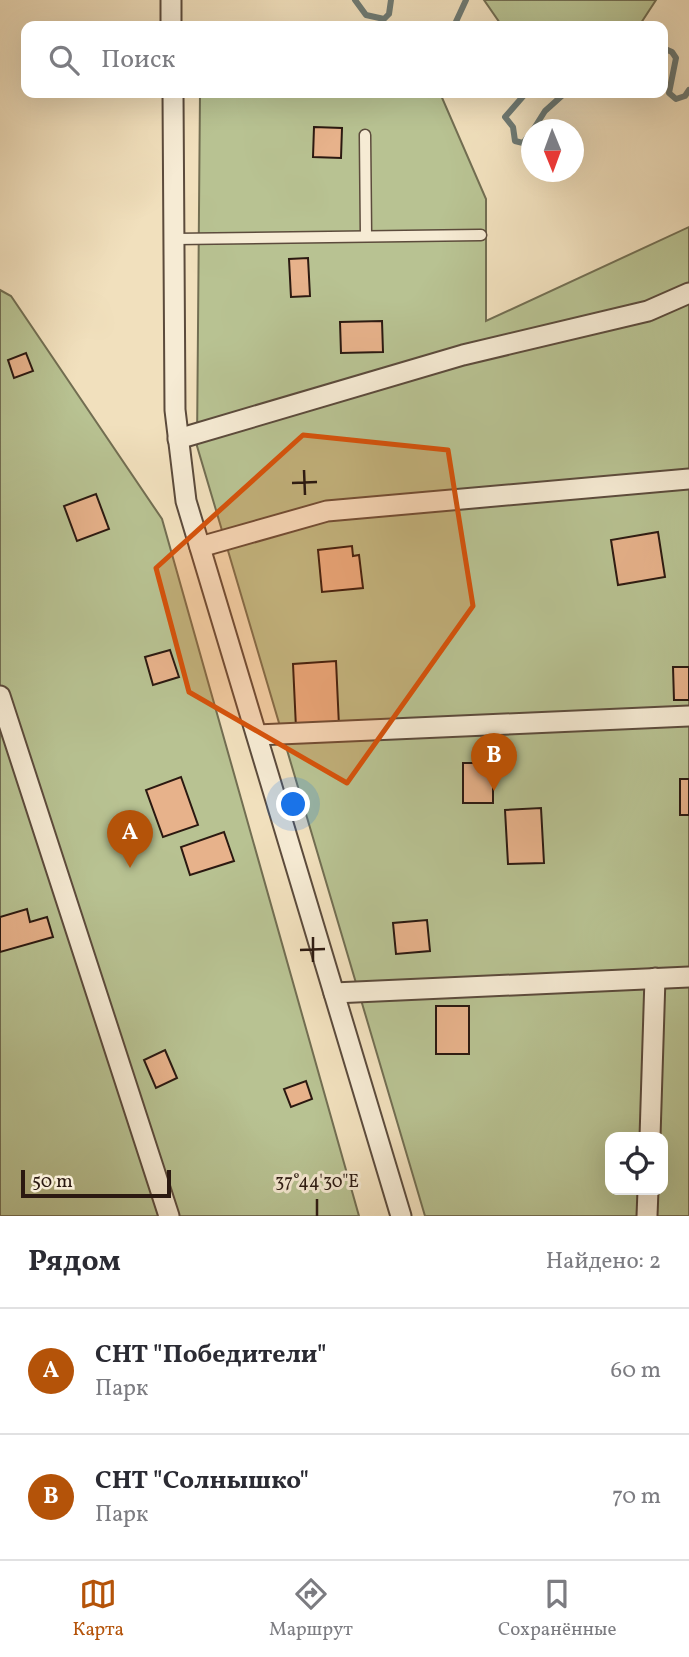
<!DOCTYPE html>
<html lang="ru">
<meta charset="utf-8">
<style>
:root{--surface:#fff;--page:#f2f2f3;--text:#2b2b33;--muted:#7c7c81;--line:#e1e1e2;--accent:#b45309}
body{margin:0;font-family:Vollkorn,serif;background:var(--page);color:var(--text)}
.controls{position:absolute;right:21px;bottom:21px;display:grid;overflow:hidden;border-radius:14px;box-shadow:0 7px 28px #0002}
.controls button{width:63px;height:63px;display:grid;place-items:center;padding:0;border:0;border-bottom:2px solid var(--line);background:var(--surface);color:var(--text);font:35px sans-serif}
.compass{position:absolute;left:521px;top:119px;width:63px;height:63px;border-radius:50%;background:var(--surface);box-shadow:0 7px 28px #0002;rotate:179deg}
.scale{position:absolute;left:21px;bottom:18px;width:150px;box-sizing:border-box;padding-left:7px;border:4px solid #2b1911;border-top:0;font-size:19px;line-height:24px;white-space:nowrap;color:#2b1911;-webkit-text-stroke:5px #f6ebd4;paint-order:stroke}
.you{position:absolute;left:294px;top:805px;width:24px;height:24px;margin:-18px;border:5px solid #fff;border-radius:50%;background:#1a73e8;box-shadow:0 0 0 10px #1a73e833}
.badge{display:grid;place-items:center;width:46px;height:46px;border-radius:50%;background:var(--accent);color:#fff;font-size:23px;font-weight:700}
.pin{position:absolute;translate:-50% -58px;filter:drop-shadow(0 2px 4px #0008)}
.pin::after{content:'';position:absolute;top:37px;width:24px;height:21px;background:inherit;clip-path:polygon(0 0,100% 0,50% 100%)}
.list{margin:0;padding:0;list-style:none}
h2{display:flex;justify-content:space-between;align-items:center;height:91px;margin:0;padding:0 28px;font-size:30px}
h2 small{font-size:23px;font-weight:400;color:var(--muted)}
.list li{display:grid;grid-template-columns:46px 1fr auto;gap:21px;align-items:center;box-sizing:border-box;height:126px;padding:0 28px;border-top:2px solid var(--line)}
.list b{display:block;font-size:26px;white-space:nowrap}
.list p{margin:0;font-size:23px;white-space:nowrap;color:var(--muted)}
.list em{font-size:23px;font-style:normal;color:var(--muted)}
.icon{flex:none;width:38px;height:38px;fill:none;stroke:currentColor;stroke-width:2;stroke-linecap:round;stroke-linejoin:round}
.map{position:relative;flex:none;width:689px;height:1216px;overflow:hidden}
.search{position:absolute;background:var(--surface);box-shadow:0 7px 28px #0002;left:21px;right:21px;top:21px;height:77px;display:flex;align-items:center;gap:18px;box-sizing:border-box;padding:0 24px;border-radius:14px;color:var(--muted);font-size:26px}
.sheet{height:343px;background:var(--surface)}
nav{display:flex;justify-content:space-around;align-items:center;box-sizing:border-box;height:98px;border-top:2px solid var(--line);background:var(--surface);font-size:19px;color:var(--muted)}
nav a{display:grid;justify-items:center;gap:4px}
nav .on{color:var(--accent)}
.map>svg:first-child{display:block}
.green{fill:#b8c292;stroke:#726e52;stroke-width:2;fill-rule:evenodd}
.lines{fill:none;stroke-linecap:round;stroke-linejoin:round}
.stream{stroke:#6f7b75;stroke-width:6}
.building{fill:#e7b28b;stroke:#2b1911;stroke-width:2}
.lane-casing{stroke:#5c4b3c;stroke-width:13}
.street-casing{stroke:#5c4b3c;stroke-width:23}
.lane{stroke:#f6ebd4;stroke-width:10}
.street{stroke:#f6ebd4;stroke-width:19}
.marked{fill:#d5530c;fill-opacity:0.2;stroke:#d5530c;stroke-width:5;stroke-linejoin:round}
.ticks{fill:none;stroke:#2b1911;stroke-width:2.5}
.ticks-label{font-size:18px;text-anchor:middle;fill:#2b1911;stroke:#f6ebd4;stroke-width:6;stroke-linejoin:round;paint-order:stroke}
</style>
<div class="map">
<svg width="689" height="1216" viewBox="0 0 689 1216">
<rect width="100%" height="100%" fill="#f1e0bd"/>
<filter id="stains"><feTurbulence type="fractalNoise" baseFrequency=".00286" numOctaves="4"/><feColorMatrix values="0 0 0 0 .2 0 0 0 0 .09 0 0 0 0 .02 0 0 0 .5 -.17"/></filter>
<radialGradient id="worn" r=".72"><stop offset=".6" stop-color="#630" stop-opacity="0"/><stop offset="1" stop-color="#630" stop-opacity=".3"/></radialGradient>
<g class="green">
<path d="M484,0H656L639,26H502Z"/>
<path d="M200,93H440L486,199V321L689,227V1216H425L197,446ZM610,1137H663V1190H610Z"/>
<path d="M0,290L11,296L162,519L359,1216H0Z"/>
</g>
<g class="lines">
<g class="stream">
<path d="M355,0L366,15L384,19L389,14L391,0"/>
<path d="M454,26L466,0"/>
<path d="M663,48L672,52L676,58L669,93L676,99L685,96L689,90"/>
<path d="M526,93L505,117L513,127L515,141L523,143L532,132"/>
<path d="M533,130L545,111L565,93"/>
</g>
</g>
<g class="building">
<path d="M314,127L342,128L341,158L313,157Z"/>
<path d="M308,258L310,296L291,297L289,259Z"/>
<path d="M382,321L383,352L341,353L340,322Z"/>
<path d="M26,353L33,371L14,378L8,360Z"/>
<path d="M96,494L109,529L77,541L64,506Z"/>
<path d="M658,532L665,577L618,585L611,540Z"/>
<path d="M352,546L353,556L359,555L363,588L322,592L318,550Z"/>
<path d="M170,650L179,677L153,685L145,657Z"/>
<path d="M336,661L339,726L296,728L293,664Z"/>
<path d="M673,667H689V700H674Z"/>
<rect x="463" y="763" width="30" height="40"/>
<path d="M181,777L198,825L163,837L146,790Z"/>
<rect x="680" y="779" width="9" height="36"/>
<path d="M541,808L544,863L508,864L505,810Z"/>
<path d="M224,832L234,861L190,875L181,847Z"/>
<path d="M27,909L30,922L47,917L53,937L0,952V917Z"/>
<path d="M427,920L430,951L396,954L393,923Z"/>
<rect x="436" y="1006" width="33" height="48"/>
<path d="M165,1050L177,1078L156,1088L144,1060Z"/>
<path d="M306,1081L312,1099L291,1107L284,1089Z"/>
</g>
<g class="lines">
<defs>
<g id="lane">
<path d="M365,135L366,236"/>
<path d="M175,239L481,235"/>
</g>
<g id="street">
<path d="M171,0V26"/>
<path d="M173,93L175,410L186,501L401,1216"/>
<path d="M178,439L463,355L648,311L689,293"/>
<path d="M200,547L327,511L689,479"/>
<path d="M0,696L169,1216"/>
<path d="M257,735L689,716"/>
<path d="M334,993L689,977"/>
<path d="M650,1137L655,978"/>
<path d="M647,1216L648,1190"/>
</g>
</defs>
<use href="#lane" class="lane-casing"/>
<use href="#street" class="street-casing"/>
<use href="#lane" class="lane"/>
<use href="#street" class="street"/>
</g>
<path class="marked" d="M303,435L448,450L473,606L347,783L189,692L156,568Z"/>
<path class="ticks" d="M304,470L305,495M292,483L317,482M313,937V962M300,950L325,949M317,1199V1216"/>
<g class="ticks-label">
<text x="317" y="1187">37°44'30"E</text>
</g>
<rect width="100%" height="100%" filter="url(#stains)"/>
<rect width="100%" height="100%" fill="url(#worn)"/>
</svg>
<div class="controls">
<button><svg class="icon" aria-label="locate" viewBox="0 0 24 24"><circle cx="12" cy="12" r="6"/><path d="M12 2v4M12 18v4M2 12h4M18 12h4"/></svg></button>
</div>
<svg class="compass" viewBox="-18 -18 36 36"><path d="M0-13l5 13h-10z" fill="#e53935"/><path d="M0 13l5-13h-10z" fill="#7c7c81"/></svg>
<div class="scale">50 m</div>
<div class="you"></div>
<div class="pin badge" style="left:130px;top:868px">A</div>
<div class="pin badge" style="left:494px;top:791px">B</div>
<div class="search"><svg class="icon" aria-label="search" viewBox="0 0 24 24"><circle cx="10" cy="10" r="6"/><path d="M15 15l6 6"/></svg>Поиск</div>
</div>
<section class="sheet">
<h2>Рядом<small>Найдено: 2</small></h2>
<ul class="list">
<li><span class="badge">A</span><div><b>СНТ &quot;Победители&quot;</b><p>Парк</p></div><em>60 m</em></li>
<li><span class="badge">B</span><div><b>СНТ &quot;Солнышко&quot;</b><p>Парк</p></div><em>70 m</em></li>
</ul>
</section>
<nav>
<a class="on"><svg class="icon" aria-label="map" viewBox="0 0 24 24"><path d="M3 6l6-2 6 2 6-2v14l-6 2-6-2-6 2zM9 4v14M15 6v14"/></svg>Карта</a>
<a><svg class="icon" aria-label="directions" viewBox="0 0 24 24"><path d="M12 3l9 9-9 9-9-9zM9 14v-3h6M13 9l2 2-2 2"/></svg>Маршрут</a>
<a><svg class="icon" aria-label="saved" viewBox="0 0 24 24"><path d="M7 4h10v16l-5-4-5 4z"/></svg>Сохранённые</a>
</nav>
